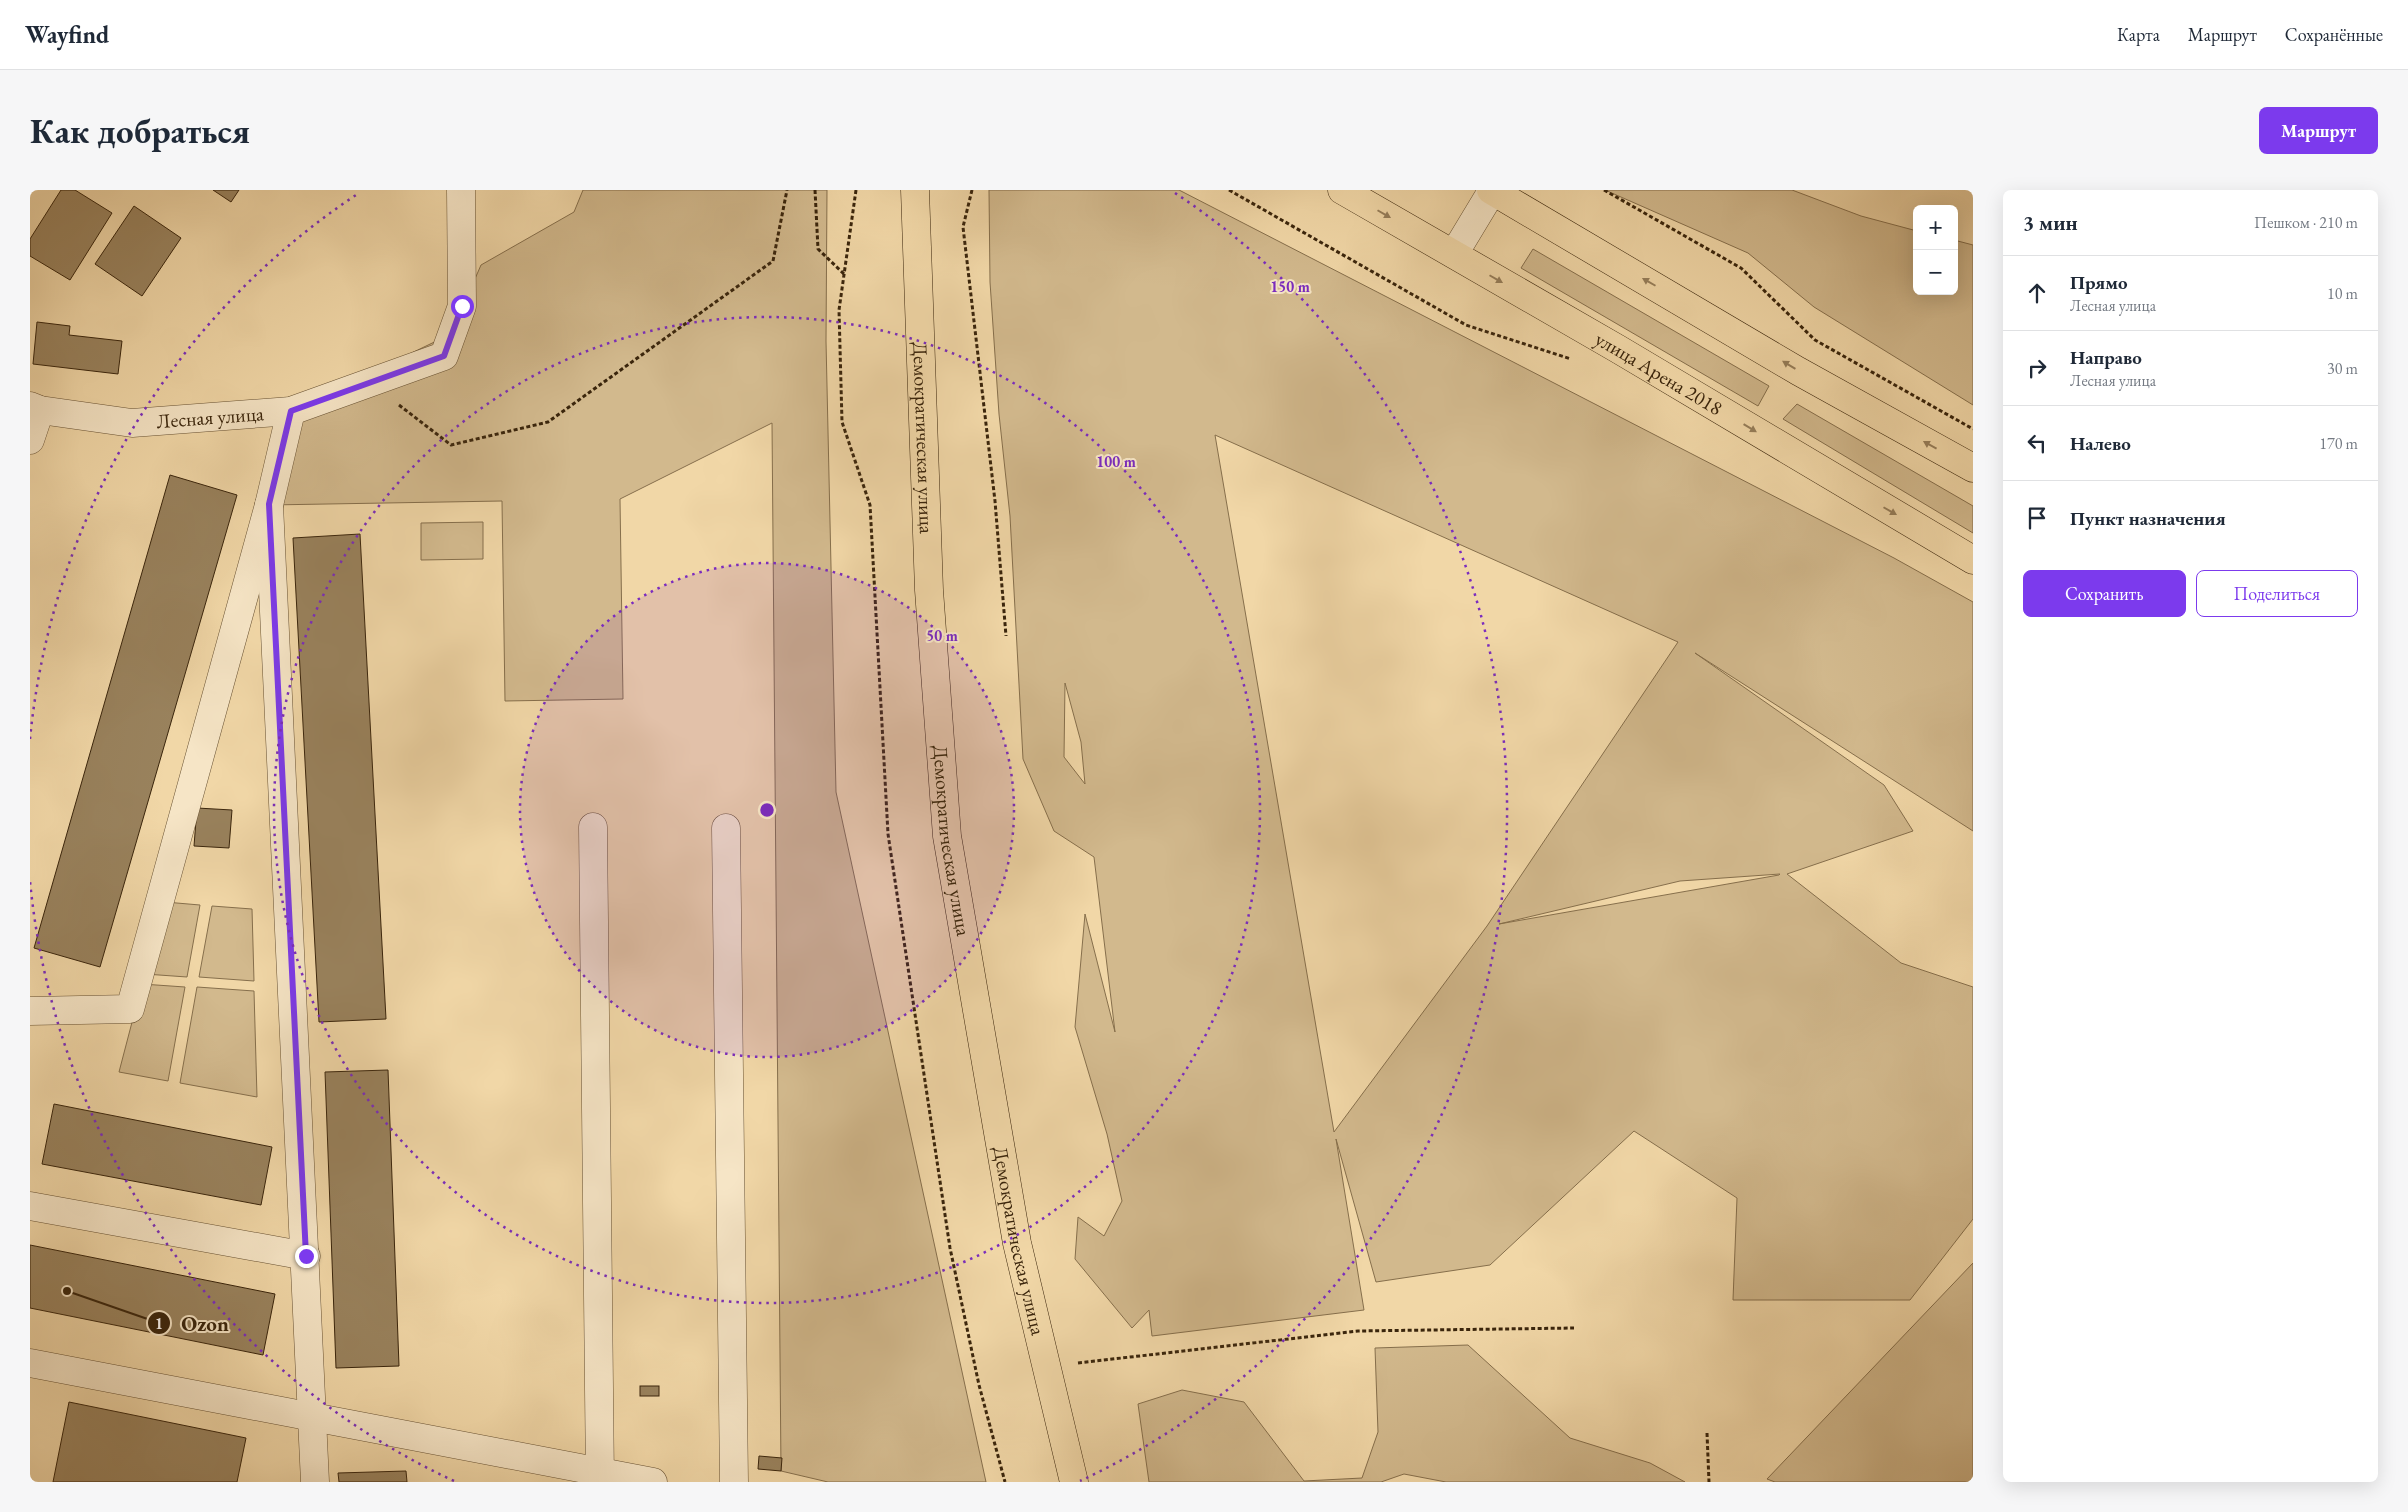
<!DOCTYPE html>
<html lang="ru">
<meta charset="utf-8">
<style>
:root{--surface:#fff;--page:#f6f6f7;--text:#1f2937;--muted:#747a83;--line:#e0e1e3;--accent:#7c3aed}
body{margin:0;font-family:"EB Garamond",serif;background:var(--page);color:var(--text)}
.controls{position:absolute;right:15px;top:15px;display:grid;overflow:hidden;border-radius:8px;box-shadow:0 5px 20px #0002}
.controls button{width:45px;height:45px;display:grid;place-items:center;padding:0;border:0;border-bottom:1px solid var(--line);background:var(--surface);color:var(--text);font:25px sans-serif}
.stop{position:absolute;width:15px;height:15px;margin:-11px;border:4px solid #7c3aed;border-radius:50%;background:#fff}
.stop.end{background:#7c3aed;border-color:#fff;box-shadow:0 1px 5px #0008}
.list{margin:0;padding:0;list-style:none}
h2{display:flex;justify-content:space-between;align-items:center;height:65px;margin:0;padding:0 20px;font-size:21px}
h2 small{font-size:16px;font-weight:400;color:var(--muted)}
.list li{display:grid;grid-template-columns:32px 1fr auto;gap:15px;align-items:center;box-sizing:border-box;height:75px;padding:0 20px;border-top:1px solid var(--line)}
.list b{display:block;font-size:19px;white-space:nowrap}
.list p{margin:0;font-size:16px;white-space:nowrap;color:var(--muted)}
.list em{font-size:16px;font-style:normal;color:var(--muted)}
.actions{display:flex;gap:10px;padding:15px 20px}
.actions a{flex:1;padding:11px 0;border:1px solid var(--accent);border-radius:8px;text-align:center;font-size:18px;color:var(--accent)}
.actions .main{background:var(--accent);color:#fff}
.icon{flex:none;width:28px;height:28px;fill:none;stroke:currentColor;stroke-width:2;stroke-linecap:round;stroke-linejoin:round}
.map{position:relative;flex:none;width:1943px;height:1292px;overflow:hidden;border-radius:8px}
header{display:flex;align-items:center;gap:30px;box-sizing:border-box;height:70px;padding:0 25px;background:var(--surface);border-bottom:1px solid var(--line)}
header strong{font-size:24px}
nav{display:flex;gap:28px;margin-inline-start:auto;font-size:18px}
.intro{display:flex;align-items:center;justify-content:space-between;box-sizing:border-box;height:120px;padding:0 30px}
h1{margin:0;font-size:35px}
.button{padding:12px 22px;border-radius:8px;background:var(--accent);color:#fff;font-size:18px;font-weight:700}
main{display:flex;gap:30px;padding:0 30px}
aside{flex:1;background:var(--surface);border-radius:8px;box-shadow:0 5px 20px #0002}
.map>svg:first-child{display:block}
.green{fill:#d2b98d;stroke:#866f4c;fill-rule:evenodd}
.building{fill:#99825d;stroke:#3a250c}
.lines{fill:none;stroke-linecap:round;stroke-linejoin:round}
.minor-casing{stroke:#685233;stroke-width:29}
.major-casing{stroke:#3a250c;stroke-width:29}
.path{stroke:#3a250c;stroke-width:3;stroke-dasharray:4 2.5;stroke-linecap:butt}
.minor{stroke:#f6e5c6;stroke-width:28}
.major{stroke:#f1d7a7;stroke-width:28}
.oneway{fill:#967e5a}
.route{stroke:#7c3aed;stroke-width:6}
.ring{fill:none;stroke:#7b2cbf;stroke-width:2.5;stroke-dasharray:2.5 5}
.labels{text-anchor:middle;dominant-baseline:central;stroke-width:4;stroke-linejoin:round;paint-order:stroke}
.street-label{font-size:20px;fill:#3a250c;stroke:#f6e5c6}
.centre{fill:#7b2cbf;stroke:#f6e5c6;stroke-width:2.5}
.ring-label{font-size:15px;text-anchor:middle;font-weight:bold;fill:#7b2cbf;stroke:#f6e5c6;stroke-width:4;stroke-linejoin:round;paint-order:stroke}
.leader{fill:none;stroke:#3a250c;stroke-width:2}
.callout-dot{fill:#3a250c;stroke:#f6e5c6;stroke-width:2}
.mark-label{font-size:15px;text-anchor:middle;font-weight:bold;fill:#fff}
.callout-label{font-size:21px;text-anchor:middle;font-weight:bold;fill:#3a250c;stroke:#f6e5c6;stroke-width:4;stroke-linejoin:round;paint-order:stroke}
</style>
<header>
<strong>Wayfind</strong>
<nav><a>Карта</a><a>Маршрут</a><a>Сохранённые</a></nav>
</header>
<div class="intro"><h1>Как добраться</h1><a class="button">Маршрут</a></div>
<main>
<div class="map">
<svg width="1943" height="1292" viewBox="0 0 1943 1292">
<rect width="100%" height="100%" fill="#f1d7a7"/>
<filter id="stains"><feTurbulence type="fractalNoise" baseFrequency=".004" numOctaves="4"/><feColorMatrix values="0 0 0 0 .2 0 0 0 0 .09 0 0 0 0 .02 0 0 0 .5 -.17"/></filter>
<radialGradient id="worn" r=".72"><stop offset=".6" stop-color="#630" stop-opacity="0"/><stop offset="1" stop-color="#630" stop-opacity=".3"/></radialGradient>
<g class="green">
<path d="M553,0H797L796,151L806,602L956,1292H798L751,1281L742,233L590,309L593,509L475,511L472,311L239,315L261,221L421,144L451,75L544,22Z"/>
<path d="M959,0H1149L1864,368L1943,412V641L1665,463L1854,595L1883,641L1757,684L1871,773L1943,797V1029L1880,1110H1703L1707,1008L1604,941L1460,1075L1346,1092L1306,949L1334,1120L1122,1146L1119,1120L1102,1138L1045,1069L1048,1027L1074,1046L1092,1011L1077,944L1045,837L1055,724L1085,842L1064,667L1024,641L993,569L980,326L969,224L960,92ZM1185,245L1648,452L1457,736L1304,942ZM1035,493L1051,552L1055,594L1034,567ZM1750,684L1749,685L1469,734L1650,691Z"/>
<path d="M1575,0H1762L1831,26L1887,41V101H1924V50L1943,55V215L1784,117L1718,63Z"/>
<path d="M1503,59L1739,196L1728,216L1491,78Z"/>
<path d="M1767,214L1943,316V343L1753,229Z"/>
<path d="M453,332V369L391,370V333Z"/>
<path d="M135,712L170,715L157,787L115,784Z"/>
<path d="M182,716L222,719L224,791L169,787Z"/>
<path d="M112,794L155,797L138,891L89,882Z"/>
<path d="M167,797L224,801L227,907L150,893Z"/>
<path d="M1943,1073V1292H1745L1737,1289Z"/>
<path d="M1438,1155L1540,1248L1620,1273L1655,1292H1416L1374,1284L1351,1292H1119L1108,1214L1152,1200L1214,1212L1274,1291L1332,1288L1348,1242L1345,1158Z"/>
</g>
<g class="building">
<path d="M31,0H45L82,23L40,90L0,66V49Z"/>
<path d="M183,0H209L201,12Z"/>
<path d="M104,16L151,48L112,106L65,74Z"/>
<path d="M7,132L40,136L39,145L92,151L88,184L3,174Z"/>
<path d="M140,285L207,305L70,777L4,758Z"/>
<path d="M330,344L356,829L289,832L263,348Z"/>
<path d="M167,618L202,620L199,658L164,656Z"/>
<path d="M358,880L369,1176L306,1178L295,882Z"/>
<path d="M24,914L242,957L231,1015L12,974Z"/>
<path d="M0,1055L245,1104L233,1165L0,1118Z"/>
<rect x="610" y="1196" width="19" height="10"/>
<path d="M39,1212L216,1248L207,1292H23Z"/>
<path d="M729,1266L752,1268L751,1281L728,1279Z"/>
<path d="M376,1281L377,1292H309L308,1283Z"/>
</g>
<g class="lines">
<defs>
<g id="minor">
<path d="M1424,64L1462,1"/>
<path id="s1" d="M0,216L10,220L102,233L261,221L414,166L432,116L431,0"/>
<path d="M0,250L10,220"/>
<path d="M239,315L285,1292"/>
<path d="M563,637L570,1292"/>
<path d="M696,638L704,1292"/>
<path d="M0,821L100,819L239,315L261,221"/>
<path d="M0,1016L276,1066"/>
<path d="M0,1173L623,1292"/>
</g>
<g id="major">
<path id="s2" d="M885,0L899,400L917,646L987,1053L1044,1292"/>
<path id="s3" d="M1312,0L1588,159L1943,370"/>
<path d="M1461,0L1768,181L1943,278"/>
</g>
</defs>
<use href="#minor" class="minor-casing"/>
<use href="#major" class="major-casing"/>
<g class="path">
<path d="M785,0L788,59L814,84"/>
<path d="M826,0L809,120L812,232L840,315L858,644L920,1058L949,1195L975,1292"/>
<path d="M942,0L933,37L965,311L976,446"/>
<path d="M1199,0L1436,135L1541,169"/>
<path d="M1574,0L1711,78L1785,150L1943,239"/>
<path d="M369,215L421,255L518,232L743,71L757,0"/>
<path d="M1048,1173L1328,1141L1544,1138"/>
<path d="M1677,1243L1679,1292"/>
</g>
<use href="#minor" class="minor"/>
<use href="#major" class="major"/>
</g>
<defs><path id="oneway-solid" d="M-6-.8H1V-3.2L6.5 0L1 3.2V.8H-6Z" transform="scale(1.25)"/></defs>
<g class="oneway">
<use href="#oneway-solid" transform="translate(1354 24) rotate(30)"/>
<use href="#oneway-solid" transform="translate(1466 89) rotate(30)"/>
<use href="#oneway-solid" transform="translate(1619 92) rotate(-150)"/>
<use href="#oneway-solid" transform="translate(1759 175) rotate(-149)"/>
<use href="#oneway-solid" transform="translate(1720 238) rotate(31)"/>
<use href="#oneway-solid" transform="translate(1900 255) rotate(-151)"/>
<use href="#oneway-solid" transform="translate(1860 321) rotate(30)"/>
</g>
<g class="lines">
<path class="route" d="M276,1066L239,314L261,221L414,166L432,116"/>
</g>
<circle cx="737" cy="620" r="247" fill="#7b2cbf" fill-opacity=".12"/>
<g class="ring">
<circle cx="737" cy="620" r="247"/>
<circle cx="737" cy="620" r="493"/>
<path d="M424 1291A740 740 0 0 1 0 691M0 549A740 740 0 0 1 329 3M1145 3A740 740 0 0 1 1050 1291"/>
</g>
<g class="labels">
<g class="street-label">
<text stroke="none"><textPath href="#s3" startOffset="366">улица Арена 2018</textPath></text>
<text stroke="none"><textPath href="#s1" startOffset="182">Лесная улица</textPath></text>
<text stroke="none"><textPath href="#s2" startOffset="248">Демократическая улица</textPath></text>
<text stroke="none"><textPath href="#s2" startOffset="652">Демократическая улица</textPath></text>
<text stroke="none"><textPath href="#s2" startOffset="1058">Демократическая улица</textPath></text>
</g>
</g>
<circle cx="737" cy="620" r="8" class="centre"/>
<g class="ring-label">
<text x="1260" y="102">150 m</text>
<text x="1086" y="277">100 m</text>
<text x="912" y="451">50 m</text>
</g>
<path class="leader" d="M37 1101L129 1133"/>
<g class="callout-dot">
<circle cx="37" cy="1101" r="5"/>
<circle cx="129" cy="1133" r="12"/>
</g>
<g class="mark-label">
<text x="129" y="1139">1</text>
</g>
<g class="callout-label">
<text x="175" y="1141">Ozon</text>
</g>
<rect width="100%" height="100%" filter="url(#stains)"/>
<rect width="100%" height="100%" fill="url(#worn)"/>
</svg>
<div class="controls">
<button>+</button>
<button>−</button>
</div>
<div class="stop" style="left:432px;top:116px"></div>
<div class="stop end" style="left:276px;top:1066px"></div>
</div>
<aside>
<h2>3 мин<small>Пешком · 210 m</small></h2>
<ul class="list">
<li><svg class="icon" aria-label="ahead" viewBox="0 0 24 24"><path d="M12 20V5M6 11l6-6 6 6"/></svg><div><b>Прямо</b><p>Лесная улица</p></div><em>10 m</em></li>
<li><svg class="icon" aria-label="right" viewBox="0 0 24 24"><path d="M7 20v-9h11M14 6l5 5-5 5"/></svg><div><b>Направо</b><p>Лесная улица</p></div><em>30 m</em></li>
<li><svg class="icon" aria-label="left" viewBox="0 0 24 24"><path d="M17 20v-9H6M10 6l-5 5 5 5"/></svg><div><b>Налево</b></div><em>170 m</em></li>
<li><svg class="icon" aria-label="arrive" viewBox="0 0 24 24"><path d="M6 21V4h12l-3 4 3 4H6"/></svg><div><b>Пункт назначения</b></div></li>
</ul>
<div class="actions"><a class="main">Сохранить</a><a>Поделиться</a></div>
</aside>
</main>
